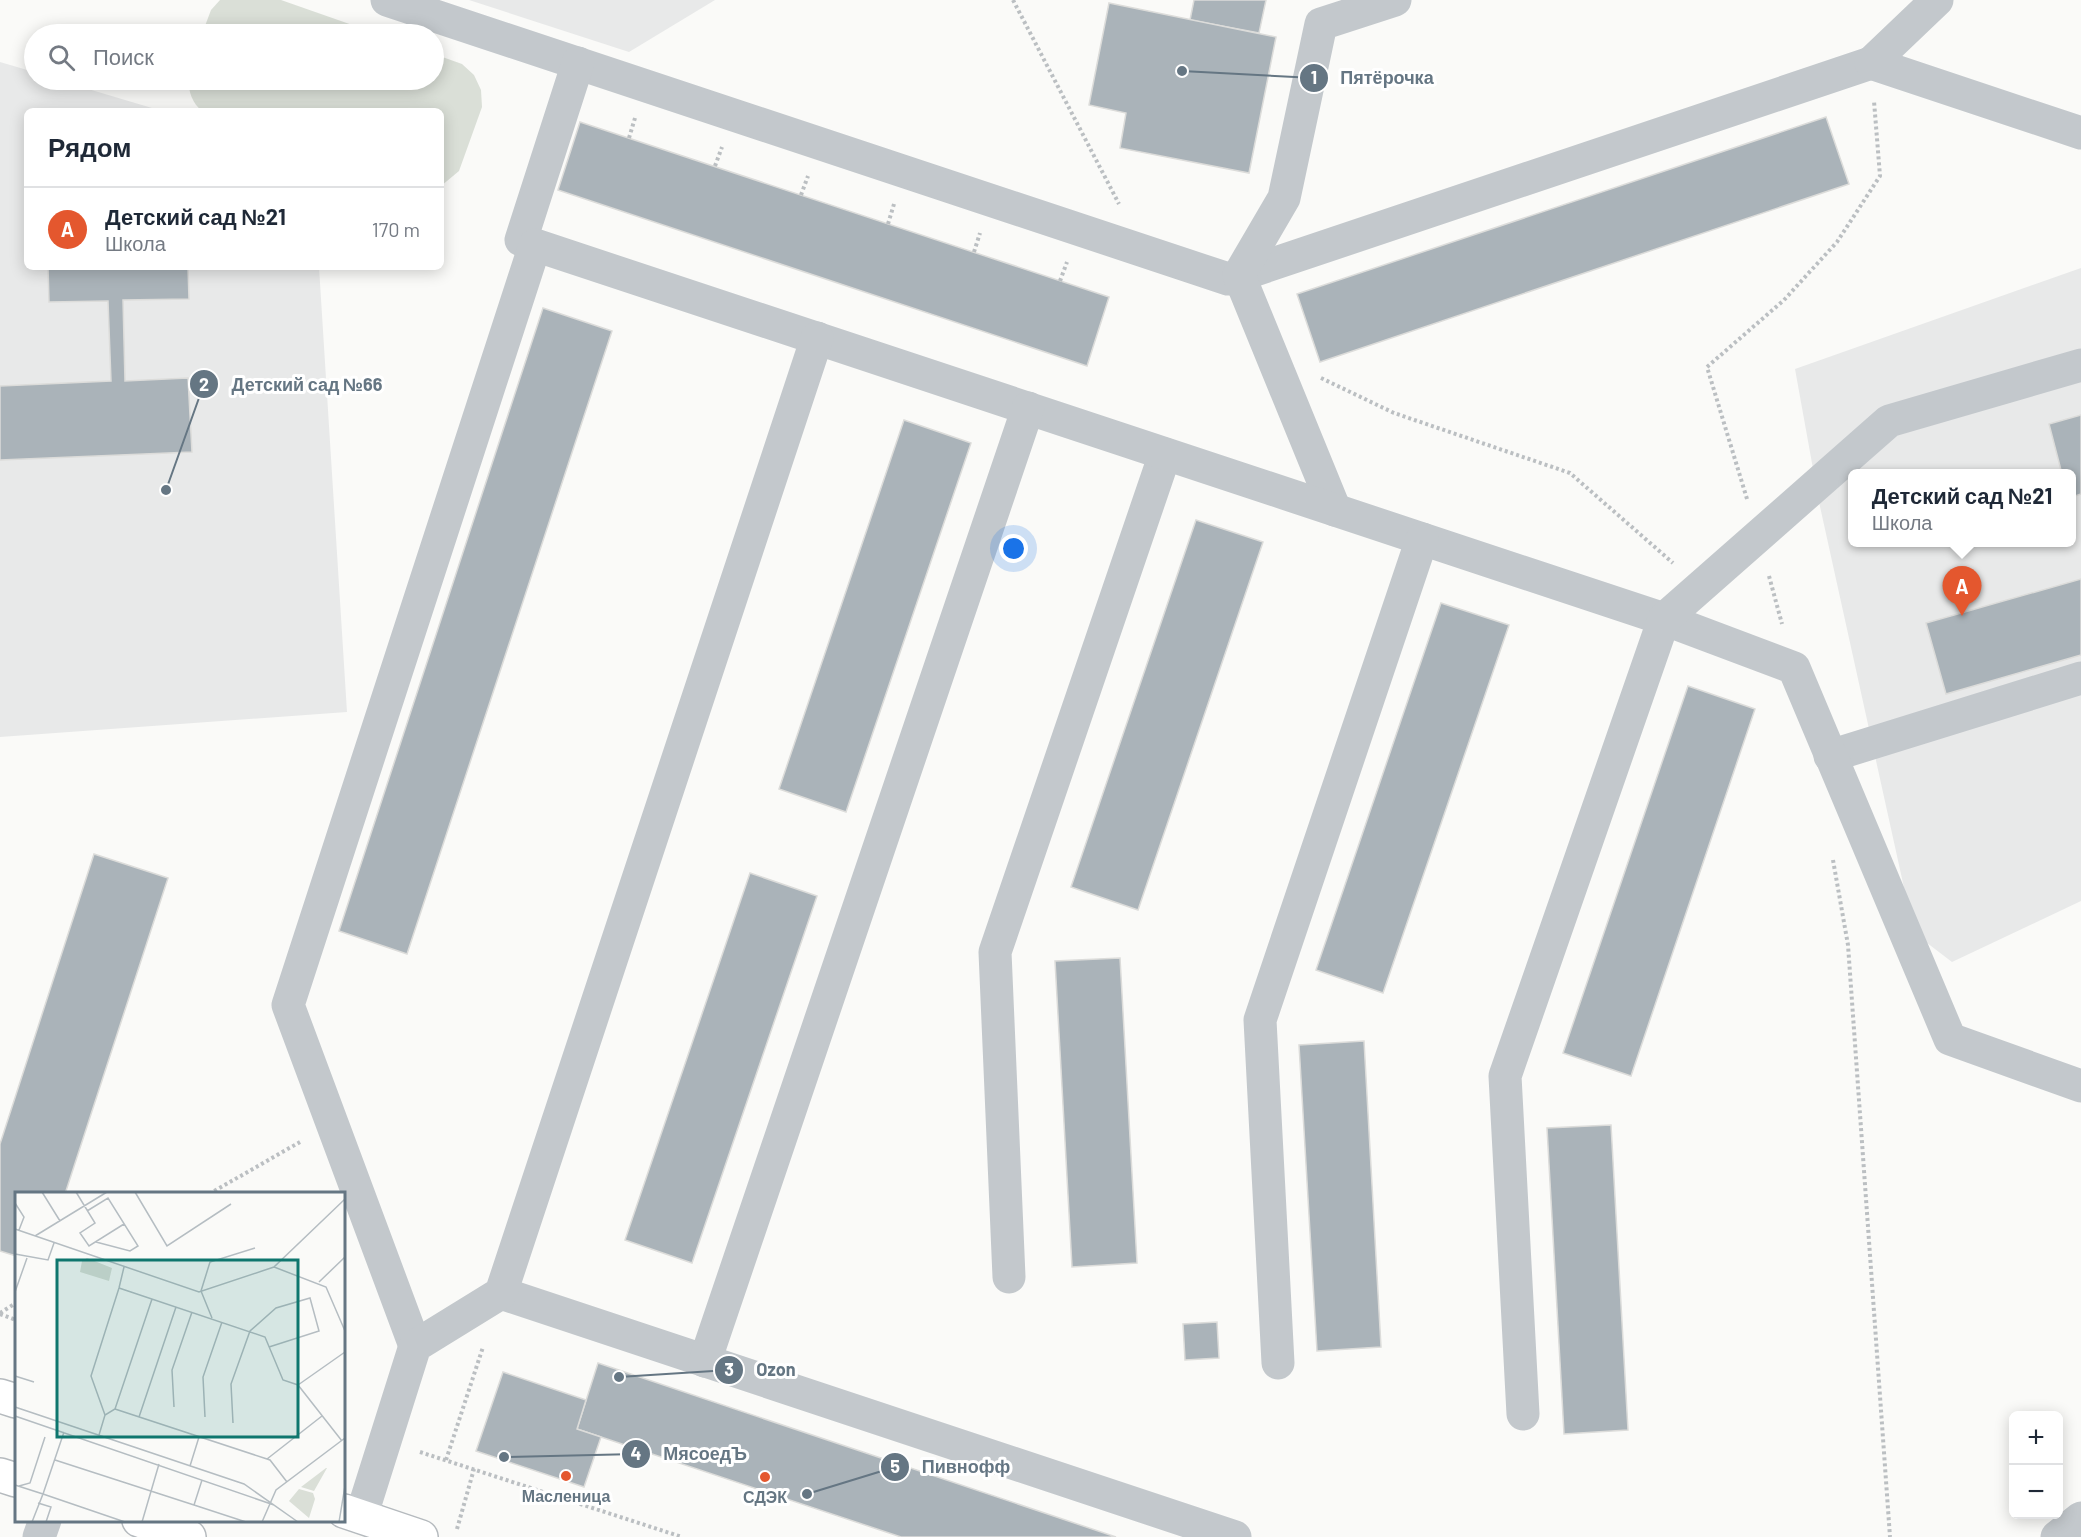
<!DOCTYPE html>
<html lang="ru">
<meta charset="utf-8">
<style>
:root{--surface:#fff;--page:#f2f2f3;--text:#1f2937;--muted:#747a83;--line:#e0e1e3;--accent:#e4572e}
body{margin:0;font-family:Barlow,sans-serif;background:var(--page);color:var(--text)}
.controls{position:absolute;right:18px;bottom:18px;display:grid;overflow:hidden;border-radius:9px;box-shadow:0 3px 15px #0003}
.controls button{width:54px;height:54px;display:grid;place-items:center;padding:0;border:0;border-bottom:2px solid var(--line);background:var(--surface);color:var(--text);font:30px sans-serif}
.you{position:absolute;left:1014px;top:549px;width:21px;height:21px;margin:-15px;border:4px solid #fff;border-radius:50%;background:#1a73e8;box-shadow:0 0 0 9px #1a73e833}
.badge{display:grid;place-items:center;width:39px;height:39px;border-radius:50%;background:var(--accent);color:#fff;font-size:20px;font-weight:700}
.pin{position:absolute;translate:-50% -50px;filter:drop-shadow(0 2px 3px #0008)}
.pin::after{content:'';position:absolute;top:32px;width:21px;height:18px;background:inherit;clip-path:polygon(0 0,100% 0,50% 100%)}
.popup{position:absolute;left:1848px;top:469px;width:228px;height:78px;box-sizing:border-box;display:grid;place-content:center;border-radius:9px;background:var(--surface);filter:drop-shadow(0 2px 4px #0005);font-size:20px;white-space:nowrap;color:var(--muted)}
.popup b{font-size:22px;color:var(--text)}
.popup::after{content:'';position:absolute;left:50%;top:100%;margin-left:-12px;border:12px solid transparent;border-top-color:var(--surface)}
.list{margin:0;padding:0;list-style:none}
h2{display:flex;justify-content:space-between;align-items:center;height:78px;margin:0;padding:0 24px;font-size:26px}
h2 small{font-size:20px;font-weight:400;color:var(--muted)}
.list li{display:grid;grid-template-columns:39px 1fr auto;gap:18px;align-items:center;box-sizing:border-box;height:84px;padding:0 24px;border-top:2px solid var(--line)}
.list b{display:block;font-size:22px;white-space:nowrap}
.list p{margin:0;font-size:20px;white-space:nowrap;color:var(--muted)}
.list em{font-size:20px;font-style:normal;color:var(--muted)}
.icon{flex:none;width:33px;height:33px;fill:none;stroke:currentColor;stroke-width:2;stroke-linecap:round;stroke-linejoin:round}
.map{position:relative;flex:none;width:2081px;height:1537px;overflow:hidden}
.search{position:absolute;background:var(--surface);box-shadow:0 3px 15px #0003;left:24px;top:24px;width:420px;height:66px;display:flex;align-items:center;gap:15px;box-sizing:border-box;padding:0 21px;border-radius:33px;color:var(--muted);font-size:22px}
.panel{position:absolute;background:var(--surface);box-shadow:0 3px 15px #0003;left:24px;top:108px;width:420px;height:162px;border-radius:9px}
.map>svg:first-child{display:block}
.built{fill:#e8e9e9;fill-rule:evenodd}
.green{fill:#dadfd7}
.building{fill:#aab3b9;stroke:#dcdcda;stroke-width:1.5}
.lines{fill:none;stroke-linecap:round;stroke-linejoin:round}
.major-casing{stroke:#b5babe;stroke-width:36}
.path{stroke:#bbbfc2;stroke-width:4;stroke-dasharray:3 3;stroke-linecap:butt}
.minor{stroke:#c3c8cc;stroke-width:33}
.major{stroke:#fff;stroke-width:33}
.poi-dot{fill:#e4572e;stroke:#fff;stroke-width:2}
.labels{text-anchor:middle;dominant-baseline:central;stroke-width:6;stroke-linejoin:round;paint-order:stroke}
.poi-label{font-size:16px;font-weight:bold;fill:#657683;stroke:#fff}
.inset-road{fill:none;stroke:#b5bdc2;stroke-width:1.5}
.view{fill:#0f766e;fill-opacity:0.15;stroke:#0f766e;stroke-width:3}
.inset-edge{fill:none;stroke:#657683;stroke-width:3}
.leader{fill:none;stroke:#657683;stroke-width:2}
.callout-dot{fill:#657683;stroke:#fff;stroke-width:2}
.mark-label{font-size:18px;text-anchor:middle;font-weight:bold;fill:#fff}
.callout-label{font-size:18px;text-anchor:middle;font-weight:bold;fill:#657683;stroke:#fff;stroke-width:6;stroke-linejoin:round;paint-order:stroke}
</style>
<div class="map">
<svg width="2081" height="1537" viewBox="0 0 2081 1537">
<rect width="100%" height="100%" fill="#fafaf8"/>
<g class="built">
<path d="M469,0H715L629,52Z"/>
<path d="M0,62L34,72V80H58L162,111H27V267H319L347,712L0,737Z"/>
<path d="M2081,268V901L1952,962L1914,933L1819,502L1795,369ZM1852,474H2072V542H1852Z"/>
</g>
<g class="green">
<path d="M220,0H281L378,34H202L211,10Z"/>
<path d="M434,54L462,64L474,75L481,90L482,107L459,171L441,186V111H202C192,103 189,92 188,80H434Z"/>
</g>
<g class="building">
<path d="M1194,0H1266L1259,33L1190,20Z"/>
<path d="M1109,3L1276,37L1249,173L1120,148L1126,113L1089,105Z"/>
<path d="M1826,117L1849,184L1320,362L1297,294Z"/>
<path d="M580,122L1109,297L1087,366L558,190Z"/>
<path d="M48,267H188L189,299L123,300L125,381L188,378L192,452L0,460V386L111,381L108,301L49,302Z"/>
<path d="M543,308L612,331L407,954L339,931Z"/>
<path d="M2081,415V494L2072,497V474H2062L2049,424Z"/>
<path d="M904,420L971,443L846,812L779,789Z"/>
<path d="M1196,520L1263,542L1138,910L1071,887Z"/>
<path d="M2081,579V655L1946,694L1926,623Z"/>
<path d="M1441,603L1509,625L1383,993L1316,970Z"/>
<path d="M1688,686L1755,709L1631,1076L1563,1053Z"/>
<path d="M94,854L168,878L65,1194H16V1256L0,1251V1144Z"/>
<path d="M750,873L817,896L692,1263L625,1240Z"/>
<path d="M1120,958L1137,1263L1072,1267L1055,961Z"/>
<path d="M1364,1041L1381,1347L1317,1351L1299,1045Z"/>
<path d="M1611,1125L1628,1430L1564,1434L1547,1128Z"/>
<path d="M1217,1322L1219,1358L1185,1360L1183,1324Z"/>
<path d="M598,1363L1116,1537H901L577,1429Z"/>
<path d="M503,1372L586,1400L577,1429L601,1437L584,1487L476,1451Z"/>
</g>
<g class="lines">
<defs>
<g id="major">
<path d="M0,1396L16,1401"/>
<path d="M0,1475L16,1480"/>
<path d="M344,1511L421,1537"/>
<path d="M139,1520L189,1537"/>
</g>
</defs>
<use href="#major" class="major-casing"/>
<g class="path">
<path d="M1013,0L1119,204"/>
<path d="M629,138L635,118"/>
<path d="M715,166L722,147"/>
<path d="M801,195L808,176"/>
<path d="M888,224L894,204"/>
<path d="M974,252L980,233"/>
<path d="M1060,281L1067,262"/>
<path d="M1321,378L1394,413L1570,473L1673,563"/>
<path d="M1747,499L1707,367L1784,300L1837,242L1880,176L1874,101"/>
<path d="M1769,576L1782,624"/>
<path d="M1833,860L1848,945L1890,1537"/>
<path d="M209,1194L300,1142"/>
<path d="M0,1313L16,1303"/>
<path d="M0,1314L16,1320"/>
<path d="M420,1452L682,1537"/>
<path d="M446,1460L483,1347"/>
<path d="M457,1529L474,1469"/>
</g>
<g class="minor">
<path d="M387,0L1228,279L1871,63"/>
<path d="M1937,0L1871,63L2081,133"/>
<path d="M535,245L521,240L578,63"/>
<path d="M1335,510L1239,275L1284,198L1321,24L1395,0"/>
<path d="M1830,756L2081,678"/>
<path d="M1009,1277L995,952L1165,454"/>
<path d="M501,1293L1235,1537"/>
<path d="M415,1346L288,1005L535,245L1664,619L1794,668L1950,1039L2081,1086"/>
<path d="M705,1361L1028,408"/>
<path d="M1278,1363L1260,1020L1422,539"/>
<path d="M1523,1414L1505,1076L1664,619L1889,421L2081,365"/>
<path d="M361,1517L415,1346L501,1293L817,338"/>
<path d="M39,1537L45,1520"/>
<path d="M2057,1537L2081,1518"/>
</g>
<use href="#major" class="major"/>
</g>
<g class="poi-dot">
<circle cx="566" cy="1476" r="6"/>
<circle cx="765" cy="1477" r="6"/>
</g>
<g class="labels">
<g class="poi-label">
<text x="566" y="1495">Масленица</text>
<text x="765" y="1496">СДЭК</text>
</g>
</g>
<g transform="translate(15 1192)">
<rect width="330" height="330" fill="#fafaf8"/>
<path d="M72,66L97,76L94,89L65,80L67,69ZM312,276L299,299L286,295L311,276ZM284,297L298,301L300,307L294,326L274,309Z" fill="#dadfd7"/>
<path class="inset-road" d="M27,0L45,29M61,0L80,31L65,41L74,54L109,32M120,0L152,54L216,12M330,7L259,75L311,95L330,139M0,11L9,25L4,38M72,19L93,6L123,54L115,59L81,50M0,37L184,100L259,75M20,44L92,0M0,62L33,68L39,51M304,90L330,65M104,96L109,75M0,100L12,66M197,126L186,99L195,70L240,56M0,184L19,190M283,193L330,160M0,215L229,292L283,330M159,215L157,178L177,120M100,217L255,268L272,290M90,223L76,184L104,96L250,145L268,188L283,193L327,249M0,224L259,313M124,225L161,115M190,225L188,185L207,130M218,231L216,192L235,139L261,116L295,106L304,139L254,155M84,243L90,223L100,217L137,107M252,267L307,224M40,268L179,313M175,274L184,245M187,288L179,313L231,330M0,293L28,302L49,240M4,294L15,291L30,245M23,311L36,315L31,330M17,330L28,302L110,330M127,330L144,272M247,330L261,298L330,246M324,330L330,294"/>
<path class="view" d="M42,68H283V245H42Z"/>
<rect width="330" height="330" class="inset-edge"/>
</g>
<path class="leader" d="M1182 71L1314 78M166 490L204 384M619 1377L729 1370M504 1457L636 1454M807 1494L895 1467"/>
<g class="callout-dot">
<circle cx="1182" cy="71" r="6"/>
<circle cx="166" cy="490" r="6"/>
<circle cx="619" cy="1377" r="6"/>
<circle cx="504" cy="1457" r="6"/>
<circle cx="807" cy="1494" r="6"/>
<circle cx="1314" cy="78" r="15"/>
<circle cx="204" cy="384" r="15"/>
<circle cx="729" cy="1370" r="15"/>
<circle cx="636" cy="1454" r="15"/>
<circle cx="895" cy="1467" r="15"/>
</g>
<g class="mark-label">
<text x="1314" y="84">1</text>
<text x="204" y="391">2</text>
<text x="729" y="1376">3</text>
<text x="636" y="1460">4</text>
<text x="895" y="1473">5</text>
</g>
<g class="callout-label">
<text x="1387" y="84">Пятёрочка</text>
<text x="307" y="391">Детский сад №66</text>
<text x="776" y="1376">Ozon</text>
<text x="705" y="1460">МясоедЪ</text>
<text x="966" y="1473">Пивнофф</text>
</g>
</svg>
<div class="controls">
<button>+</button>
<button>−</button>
</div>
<div class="you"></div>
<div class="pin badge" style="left:1962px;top:616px">A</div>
<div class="popup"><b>Детский сад №21</b>Школа</div>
<div class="search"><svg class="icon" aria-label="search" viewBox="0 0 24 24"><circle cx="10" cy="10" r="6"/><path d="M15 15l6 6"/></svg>Поиск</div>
<section class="panel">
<h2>Рядом<small></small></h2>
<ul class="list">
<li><span class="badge">A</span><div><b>Детский сад №21</b><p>Школа</p></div><em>170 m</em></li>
</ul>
</section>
</div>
